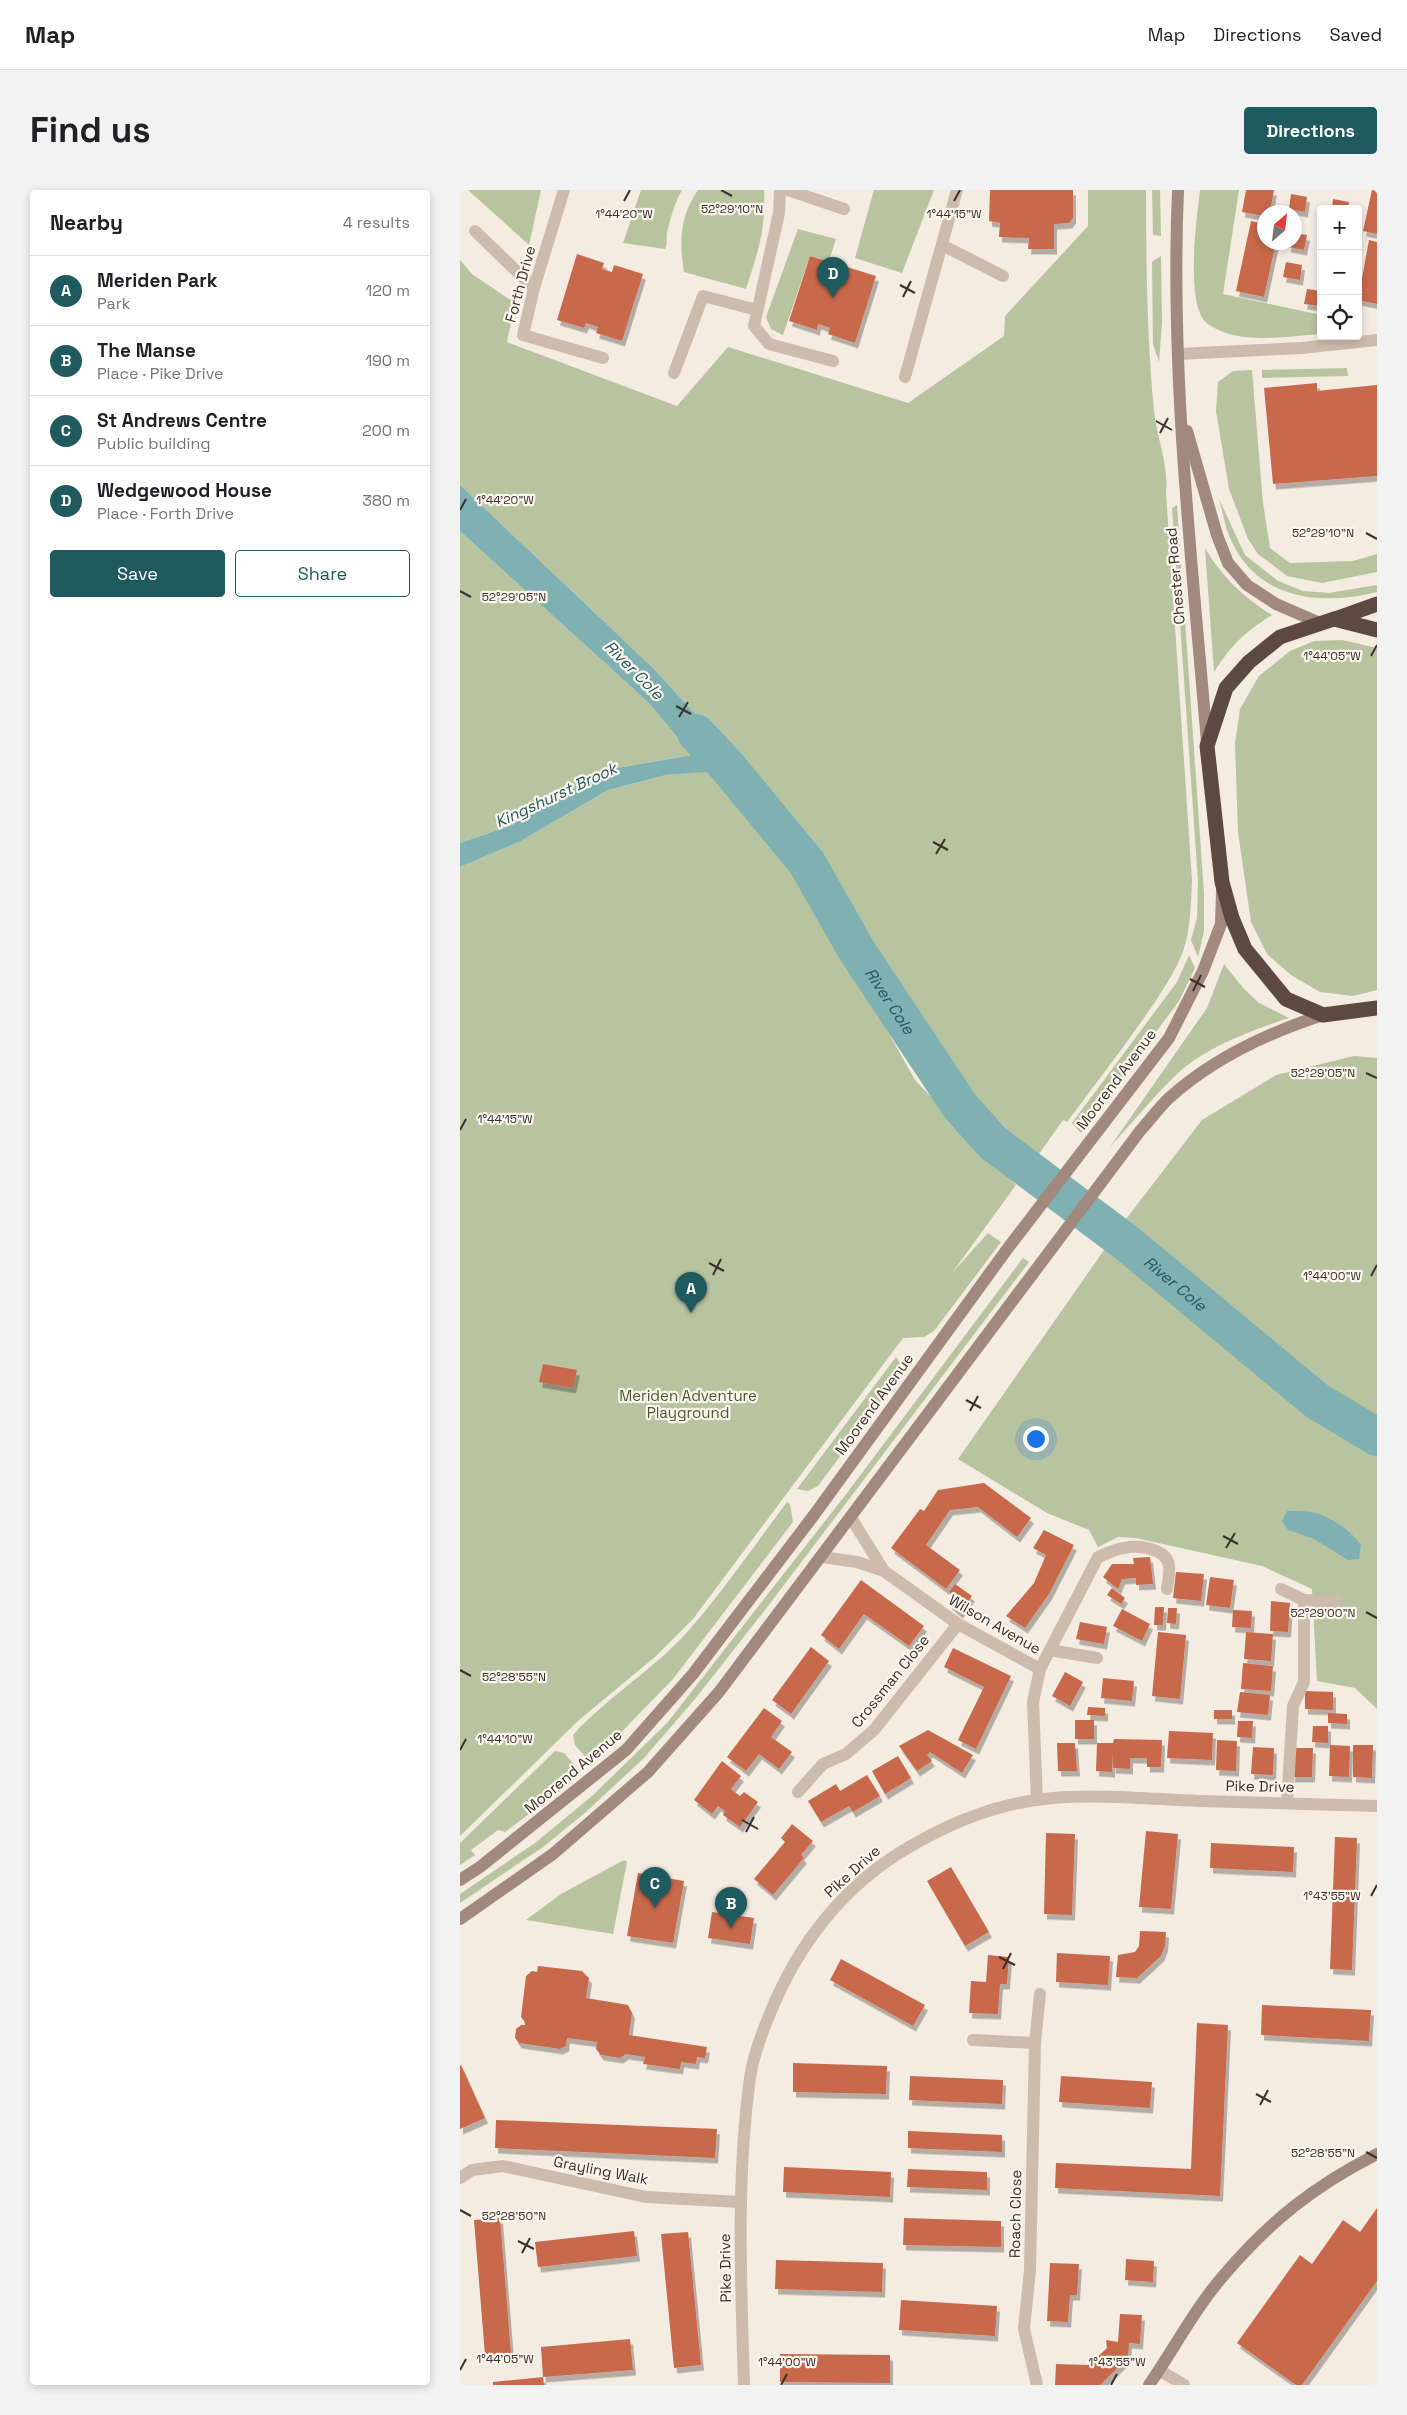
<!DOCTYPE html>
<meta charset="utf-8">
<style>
:root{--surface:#fff;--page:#f2f2f2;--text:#202124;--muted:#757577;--line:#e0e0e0;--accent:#1f5a5e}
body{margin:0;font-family:"Space Grotesk",sans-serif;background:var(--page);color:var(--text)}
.controls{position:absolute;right:15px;top:15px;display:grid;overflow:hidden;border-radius:5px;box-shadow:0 2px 8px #0003}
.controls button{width:45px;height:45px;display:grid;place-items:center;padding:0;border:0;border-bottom:1px solid var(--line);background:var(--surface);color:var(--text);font:25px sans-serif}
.compass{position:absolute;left:797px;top:15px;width:45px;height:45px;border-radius:50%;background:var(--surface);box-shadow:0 2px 8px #0003;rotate:28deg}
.you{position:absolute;left:575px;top:1248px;width:18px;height:18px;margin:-12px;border:4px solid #fff;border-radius:50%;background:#1a73e8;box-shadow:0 0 0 8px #1a73e833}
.badge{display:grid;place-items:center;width:32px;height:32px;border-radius:50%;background:var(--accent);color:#fff;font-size:16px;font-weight:700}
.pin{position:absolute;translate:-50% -41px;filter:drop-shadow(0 1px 2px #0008)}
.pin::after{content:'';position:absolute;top:26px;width:18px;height:15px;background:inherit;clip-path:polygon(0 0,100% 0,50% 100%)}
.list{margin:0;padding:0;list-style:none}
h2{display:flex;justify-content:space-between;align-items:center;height:65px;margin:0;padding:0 20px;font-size:21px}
h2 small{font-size:16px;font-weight:400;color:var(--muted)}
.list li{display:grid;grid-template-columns:32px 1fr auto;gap:15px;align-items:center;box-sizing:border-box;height:70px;padding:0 20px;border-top:1px solid var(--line)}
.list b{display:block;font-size:19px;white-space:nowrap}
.list p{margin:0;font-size:16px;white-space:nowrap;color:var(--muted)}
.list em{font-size:16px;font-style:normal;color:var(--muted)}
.actions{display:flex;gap:10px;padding:15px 20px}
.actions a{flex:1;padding:11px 0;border:1px solid var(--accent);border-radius:5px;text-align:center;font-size:18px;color:var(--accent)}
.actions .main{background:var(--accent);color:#fff}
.icon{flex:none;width:28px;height:28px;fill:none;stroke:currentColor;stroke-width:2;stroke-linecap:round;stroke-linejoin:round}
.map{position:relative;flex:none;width:917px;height:2195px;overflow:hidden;border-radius:5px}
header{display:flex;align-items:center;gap:30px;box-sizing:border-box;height:70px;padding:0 25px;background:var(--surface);border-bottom:1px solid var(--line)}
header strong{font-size:24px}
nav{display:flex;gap:28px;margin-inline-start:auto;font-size:18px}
.intro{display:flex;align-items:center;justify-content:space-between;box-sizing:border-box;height:120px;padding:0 30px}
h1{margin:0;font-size:35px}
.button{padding:12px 22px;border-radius:5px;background:var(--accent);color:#fff;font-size:18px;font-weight:700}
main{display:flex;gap:30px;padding:0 30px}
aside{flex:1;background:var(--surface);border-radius:5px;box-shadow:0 2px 8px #0003}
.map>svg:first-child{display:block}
.green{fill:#b8c4a0}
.water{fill:#7fb0b2}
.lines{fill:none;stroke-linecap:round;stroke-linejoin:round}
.river{stroke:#7fb0b2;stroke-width:38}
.building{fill:#c8694b;filter:url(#shadow)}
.street{stroke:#cdbbac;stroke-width:12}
.secondary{stroke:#a18a7d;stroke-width:12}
.highway{stroke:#5c4a42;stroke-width:15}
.ticks{fill:none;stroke:#3b302b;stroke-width:2}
.labels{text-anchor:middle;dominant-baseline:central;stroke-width:4.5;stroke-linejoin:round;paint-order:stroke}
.street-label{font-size:15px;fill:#3b302b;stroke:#fbf5ee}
.park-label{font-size:15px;fill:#4a5a2e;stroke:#fbf5ee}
.water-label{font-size:16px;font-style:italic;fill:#1f5a5e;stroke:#fbf5ee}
.ticks-label{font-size:12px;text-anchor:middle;fill:#3b302b;stroke:#fbf5ee;stroke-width:4.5;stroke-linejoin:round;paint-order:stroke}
</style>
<header>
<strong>Map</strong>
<nav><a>Map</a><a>Directions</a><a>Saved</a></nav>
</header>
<div class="intro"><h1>Find us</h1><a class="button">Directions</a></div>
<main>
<aside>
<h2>Nearby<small>4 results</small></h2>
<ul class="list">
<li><span class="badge">A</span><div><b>Meriden Park</b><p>Park</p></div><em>120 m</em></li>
<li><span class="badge">B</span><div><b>The Manse</b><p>Place · Pike Drive</p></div><em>190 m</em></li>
<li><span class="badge">C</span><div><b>St Andrews Centre</b><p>Public building</p></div><em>200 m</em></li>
<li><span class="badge">D</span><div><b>Wedgewood House</b><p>Place · Forth Drive</p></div><em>380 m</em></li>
</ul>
<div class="actions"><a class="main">Save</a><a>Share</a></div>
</aside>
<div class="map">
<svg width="917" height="2195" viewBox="0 0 917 2195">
<defs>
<filter id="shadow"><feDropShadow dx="3" dy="5.5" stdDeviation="0" flood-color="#0004"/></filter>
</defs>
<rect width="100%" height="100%" fill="#f4ebe1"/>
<g class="green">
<path d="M8,0H81L69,55Z"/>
<path d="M181,0H222C215,12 210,29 207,43C206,49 208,53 205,59L163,53Z"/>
<path d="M238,0H304C306,41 298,61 286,99L224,82C219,51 220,26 238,0Z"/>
<path d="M414,0H474L442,83L395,68Z"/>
<path d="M628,0H686C686,73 687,148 694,221C697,248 709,276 706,303L732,690C731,710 731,731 726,751C721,773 707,793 695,812C667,853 637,892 607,932L603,930L574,971L511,914L480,860L406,750L358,671L315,610L193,478L0,295V70L12,84L55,113L47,152L217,216L268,157L448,213L544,146L545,126L628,36Z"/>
<path d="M692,0H700L701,46L693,45Z"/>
<path d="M740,0H779L763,104L861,125V144C826,146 779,156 748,134C724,117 737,27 740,0Z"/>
<path d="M338,39L376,49L370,68L364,70L350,66L323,145L311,139L306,127Z"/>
<path d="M701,66L702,132L699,172L693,154L692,72Z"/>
<path d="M887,178L888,186L802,188V180Z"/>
<path d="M792,180L803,313L810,358L830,373L893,371L917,364V382L862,393L827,386L798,364L788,349L769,299L756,221L758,192L773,181Z"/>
<path d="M759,309L785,365L818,391L843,401L869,403L917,395V402C860,416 798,410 771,350C765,338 763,322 759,309Z"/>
<path d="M717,315L744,703V741L738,767L731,750L737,728L738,691L712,318Z"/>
<path d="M0,341L190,514L232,565L146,580L52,635L0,653Z"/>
<path d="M745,358C763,388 782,406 812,425C784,443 772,454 754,482Z"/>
<path d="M882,450L917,458V800L893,806L860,802L831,785L807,764L791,732L778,642L775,554L780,519L799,486L830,461L854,451Z"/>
<path d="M252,581L283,608L318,658L386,767L455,890L556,995L492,1083L528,1043L541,1052L474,1141L464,1147L443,1148L233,1429L195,1467L119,1530L0,1646V677L61,651L148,600L206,585Z"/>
<path d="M729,765L735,778L719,811L621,943L612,933L717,792Z"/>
<path d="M764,774L784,799L799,813L829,828C792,840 746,857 717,884C693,907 672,933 650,957L747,818Z"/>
<path d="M894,866L917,868V1519L895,1498L857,1491L852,1399L802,1376L676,1348L658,1347L638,1357L629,1340L587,1323L498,1269L663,1033L742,930L816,885Z"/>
<path d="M563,1068L569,1072L305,1420L235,1509L184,1568L126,1622L83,1657L0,1713V1704L75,1653L132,1606L207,1533L387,1303Z"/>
<path d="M436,1167L442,1176V1183L358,1296L348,1301L337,1299Z"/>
<path d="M327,1312L330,1314L333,1332L213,1489L141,1563L126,1568L115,1555L113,1545C148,1506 195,1479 229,1440C264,1400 295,1355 327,1312Z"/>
<path d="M95,1561L104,1563L121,1582L112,1592L45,1642L38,1640L11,1660L15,1665L0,1675V1653Z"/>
<path d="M164,1670L167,1672L153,1744L66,1730L101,1704Z"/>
</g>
<g class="water">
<path d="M0,295L193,478L286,579L206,585L148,600L61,651L0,677V653L52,635L146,580L232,565L190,514L0,341Z"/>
<path d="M827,1321C836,1321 847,1321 856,1323C873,1328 891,1341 901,1355L899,1369L888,1370L854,1349L828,1340L822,1331Z"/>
</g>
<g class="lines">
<path class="river" id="s1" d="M236,543L267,576L347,673L397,761L500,916L532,952L668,1054L857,1211L917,1247"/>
</g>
<g class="building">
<path d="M530,0H613V28L609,33L594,34V59H568L569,48L539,47L540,33L529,31Z"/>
<path d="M786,0H814L810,22H804V26L782,22Z"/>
<path d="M912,0H917V44L903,41Z"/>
<path d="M831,4L847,7L845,22L829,19Z"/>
<path d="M873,9L889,12L888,19H872Z"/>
<path d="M791,31L804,34V52H816L804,107L776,101Z"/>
<path d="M834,43L847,45L844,60L828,57L829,52H834Z"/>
<path d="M909,50L917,52V114L898,110Z"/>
<path d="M117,64L144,73L142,79L152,82L154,75L183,84L162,151L136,143L138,137L126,133L124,138L97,130Z"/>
<path d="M350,66L377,74L375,80L385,83L387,77L416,86L395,153L368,144L370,138L358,134L357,140L329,131Z"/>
<path d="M826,72L842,75L840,90L823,87Z"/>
<path d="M847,99L861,101L860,116L844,114Z"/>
<path d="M857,193V201L917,195V286L813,294L804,198Z"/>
<path d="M83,1174L117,1180L113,1198L79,1192Z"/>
<path d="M524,1293L571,1328L557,1347L518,1317L490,1320L466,1355L500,1380L486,1399L431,1358L460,1319L464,1321L478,1300Z"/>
<path d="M584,1340L614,1355L589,1404L565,1438L546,1426L574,1393L586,1365L573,1358Z"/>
<path d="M690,1367L693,1394L676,1395V1388L662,1389L658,1399L643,1387L652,1374H674L673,1368Z"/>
<path d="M716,1382L744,1384L741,1411L713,1408Z"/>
<path d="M750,1387L774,1390L770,1418L746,1415Z"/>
<path d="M401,1390L464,1436L449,1456L404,1424L379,1459L361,1445Z"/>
<path d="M495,1394L512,1406L500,1423L489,1414L494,1407L489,1402Z"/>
<path d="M652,1398L665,1408L661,1414L647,1405Z"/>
<path d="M811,1411L830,1413L828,1442L810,1441Z"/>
<path d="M695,1417H704L703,1435H694Z"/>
<path d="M708,1418H717L716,1434L707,1433Z"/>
<path d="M662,1419L690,1434L682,1451L653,1436Z"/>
<path d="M773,1420L792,1421L791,1438L772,1437Z"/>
<path d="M620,1432L647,1437L644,1454L616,1449Z"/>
<path d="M698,1442L726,1445L720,1509L692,1506Z"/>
<path d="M786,1442L813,1444L811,1471L784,1469Z"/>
<path d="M351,1457L369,1471L331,1524L312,1510Z"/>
<path d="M493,1458L551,1486L516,1559L498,1550L524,1497L484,1477Z"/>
<path d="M783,1473L813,1476L811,1501L781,1499Z"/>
<path d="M605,1482L623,1492L610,1516L592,1506Z"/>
<path d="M643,1488L674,1491L672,1511L641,1508Z"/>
<path d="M845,1501L873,1502V1520L845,1519Z"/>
<path d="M780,1502L810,1505L808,1525L777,1522Z"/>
<path d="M628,1517L645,1518V1526L627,1525Z"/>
<path d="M304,1518L322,1531L311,1547L332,1562L319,1579L299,1564L286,1581L267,1567Z"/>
<rect x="754" y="1520" width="18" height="9"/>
<path d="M868,1523L887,1524V1534L868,1533Z"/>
<rect x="615" y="1530" width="19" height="19"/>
<path d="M778,1531H793L792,1548L777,1547Z"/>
<path d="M853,1536H868V1553L852,1552Z"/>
<path d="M468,1540L513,1565L502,1583L470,1562L467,1565L472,1571L457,1581L439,1556Z"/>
<path d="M709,1541L753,1543L752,1570L707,1568Z"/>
<path d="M654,1549L702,1550L701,1577H687V1568H670V1579L653,1578V1561L652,1582L636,1581L637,1553H653Z"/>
<path d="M757,1550L777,1551L776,1581L756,1580Z"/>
<path d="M597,1553H615L617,1581H598Z"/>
<path d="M870,1555L890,1556L889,1587L869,1586Z"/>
<path d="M893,1555H913L912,1588L893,1587Z"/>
<path d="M793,1557L814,1558L813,1585L791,1584Z"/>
<path d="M834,1558H853L852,1587H832Z"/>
<path d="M438,1566L451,1588L425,1604L412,1581Z"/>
<path d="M262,1571L281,1586L271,1599L280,1606L284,1602L298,1612L280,1637L263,1625L265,1621L258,1616L252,1624L234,1610Z"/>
<path d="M407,1585L420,1606L393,1622L389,1616L361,1632L348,1611L376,1594L380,1601Z"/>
<path d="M332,1634L353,1651L341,1665L344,1668L313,1705L294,1689L325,1652L321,1648Z"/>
<path d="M686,1641L718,1644L711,1719L679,1717Z"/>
<path d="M586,1643L615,1644L612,1725L584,1724Z"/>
<path d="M875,1647L897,1648L892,1780L870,1779Z"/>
<path d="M751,1653L834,1657L833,1682L750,1678Z"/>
<path d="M491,1677L529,1742L505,1756L467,1691Z"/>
<path d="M178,1683L224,1691L213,1753L167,1746Z"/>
<path d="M252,1722L294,1728L290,1754L248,1748Z"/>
<path d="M680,1741L706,1742L705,1756L701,1766L677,1788L656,1787L658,1765L675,1762L679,1756Z"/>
<path d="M597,1763L650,1766L648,1795L596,1792Z"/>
<path d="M528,1765L549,1767L547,1794H540L538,1824L509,1823L511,1791L526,1792Z"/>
<path d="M381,1769L465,1815L453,1836L370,1790Z"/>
<path d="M78,1776L122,1781L129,1788L126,1808L168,1815L172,1823L169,1845L247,1857L245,1868L237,1867L236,1874L221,1872L220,1879L183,1874L185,1867L166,1864L160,1868L141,1865L136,1859L137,1852L107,1848L106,1856L100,1859L59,1853L55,1848L56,1839L61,1835H65V1832L61,1827L66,1786L72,1781L77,1782Z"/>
<path d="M802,1815L911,1820L909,1851L801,1845Z"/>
<path d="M737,1833L768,1835L760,2006L595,1998L596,1973L731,1979Z"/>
<path d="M333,1873L427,1876L426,1904L333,1902Z"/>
<path d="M1,1875L25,1928L0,1939V1876Z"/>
<path d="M450,1886L543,1890L542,1914L449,1910Z"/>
<path d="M601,1886L692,1892L690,1918L599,1912Z"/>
<path d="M36,1930L257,1939L255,1968L35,1958Z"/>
<path d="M448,1941L542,1945V1962L448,1958Z"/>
<path d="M324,1977L431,1982L430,2007L323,2002Z"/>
<path d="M448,1979L527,1982V2000L447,1997Z"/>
<path d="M917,2018V2091L842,2195H836L777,2153L840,2065L852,2074L883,2030L900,2042Z"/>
<path d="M40,2028L51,2163L25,2165L14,2030Z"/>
<path d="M444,2028L541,2031V2057L443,2055Z"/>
<path d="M174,2041L177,2066L78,2077L75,2052Z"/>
<path d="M228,2042L241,2175L214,2178L201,2044Z"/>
<path d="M666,2069L694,2071L693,2092L665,2090Z"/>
<path d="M316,2070L423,2073L422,2102L315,2099Z"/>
<path d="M590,2073L619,2074L617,2105H610L608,2132L587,2131Z"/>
<path d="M441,2110L537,2116L535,2146L439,2140Z"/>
<path d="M660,2124L682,2125L680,2154L669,2153L668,2168L640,2195H595L596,2174L629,2175L647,2158L646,2150L658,2152Z"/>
<path d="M170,2149L173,2180L83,2187L81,2157Z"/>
<path d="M320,2164L430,2165V2193L320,2192Z"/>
<path d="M83,2187L84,2195H33V2192Z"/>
</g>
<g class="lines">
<g class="street">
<path d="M104,0L74,98L63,145L143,168"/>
<path d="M320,0L319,23L294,136L309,154L373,171"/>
<path d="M328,0L384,19"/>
<path d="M15,41L74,98"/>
<path d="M482,55L543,86"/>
<path d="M718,164L842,158L917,150"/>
<path d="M214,183L243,106L297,120"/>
<path d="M445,187L497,0"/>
<path d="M391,1328L424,1381"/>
<path d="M362,1367L397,1372L424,1381L498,1434L580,1479"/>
<path d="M821,1399L844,1410L876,1411"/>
<path d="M590,1460L637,1468"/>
<path d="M338,1602L363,1574L386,1564L414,1540L498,1434"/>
<path d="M577,1610L573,1512L580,1479L638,1367C646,1364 655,1359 664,1358C678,1355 706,1358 709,1375C710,1382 708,1392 707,1399"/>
<path d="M827,1613L833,1516L844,1492V1410"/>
<path d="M513,1850L575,1853"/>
<path d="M0,1988L12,1980L43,1976L186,2007L280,2012"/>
<path d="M699,2180L724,2195"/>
<path d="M284,2195C281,2093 276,1989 290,1888C293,1867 301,1845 309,1826C337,1755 384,1694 451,1656C495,1630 543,1612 593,1608C642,1604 690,1609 739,1611C798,1613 858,1614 917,1616"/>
<path d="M577,2195L564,2139L570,2080L575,1853L580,1804"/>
</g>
<g class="secondary">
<path d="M718,0C710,185 732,369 747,553"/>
<path d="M727,241L757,345L768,373L787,395L816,414L860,433"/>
<path d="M0,1690L20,1677L166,1560L233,1484L354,1325L548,1058L709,848L743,781L761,734L762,701"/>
<path d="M0,1729L93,1664L188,1582L259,1502L680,941C689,931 698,919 708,909C752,869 807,843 863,825"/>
<path d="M689,2195C714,2159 735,2118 764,2085C810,2031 854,1996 917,1964"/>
</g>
<g class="highway">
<path d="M875,429L917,414"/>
<path d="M917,440L874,429L820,447L789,472L766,498L747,556L762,692L772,728L785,759L826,809L863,825L917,818"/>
</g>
</g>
<path class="ticks" d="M261,0L272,6M164,11L170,0M494,11L500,0M440,95L455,103M443,107L451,91M696,231L712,240M700,243L708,228M0,320L6,309M906,343L917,349M0,401L11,407M911,466L917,455M216,516L231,524M219,527L228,512M473,652L488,660M476,664L485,649M730,789L745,797M733,801L741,785M906,883L917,888M0,940L6,929M249,1073L264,1081M253,1085L261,1069M911,1086L917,1075M506,1210L521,1218M510,1221L518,1206M763,1346L778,1354M766,1358L775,1343M906,1422L917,1428M0,1480L11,1486M0,1560L6,1549M282,1630L298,1639M286,1642L294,1627M911,1706L917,1695M539,1767L555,1775M543,1779L551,1763M796,1904L811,1912M800,1915L808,1900M906,1962L917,1968M0,2020L11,2026M58,2051L74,2059M62,2063L70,2048M0,2180L6,2169M321,2195L327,2184M651,2195L657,2184"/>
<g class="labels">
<g class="street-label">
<text transform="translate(60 94) rotate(-75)">Forth Drive</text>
<text transform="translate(715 386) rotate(-95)">Chester Road</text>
<text transform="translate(656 889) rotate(-53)">Moorend Avenue</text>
<text transform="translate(414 1214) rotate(-54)">Moorend Avenue</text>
<text transform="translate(535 1434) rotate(30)">Wilson Avenue</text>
<text transform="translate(430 1491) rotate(-51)">Crossman Close</text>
<text transform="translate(113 1581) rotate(-40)">Moorend Avenue</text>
<text transform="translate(800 1596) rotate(1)">Pike Drive</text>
<text transform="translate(392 1681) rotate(-42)">Pike Drive</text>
<text transform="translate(141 1980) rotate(11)">Grayling Walk</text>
<text transform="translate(555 2024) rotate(-89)">Roach Close</text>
<text transform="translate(265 2078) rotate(-91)">Pike Drive</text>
</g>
<g class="park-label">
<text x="228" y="1205">Meriden Adventure<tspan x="228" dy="17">Playground</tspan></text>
</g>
<g class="water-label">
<text transform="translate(174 480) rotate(45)">River Cole</text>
<text transform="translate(96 605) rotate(-25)">Kingshurst Brook</text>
<text stroke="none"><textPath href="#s1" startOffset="332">River Cole</textPath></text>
<text stroke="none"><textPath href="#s1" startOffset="738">River Cole</textPath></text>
</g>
</g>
<g class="ticks-label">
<text x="272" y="23">52°29'10"N</text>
<text x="164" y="28">1°44'20"W</text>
<text x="494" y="28">1°44'15"W</text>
<text x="45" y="314">1°44'20"W</text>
<text x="863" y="347">52°29'10"N</text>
<text x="54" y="411">52°29'05"N</text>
<text x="872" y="470">1°44'05"W</text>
<text x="863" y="887">52°29'05"N</text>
<text x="45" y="933">1°44'15"W</text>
<text x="872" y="1090">1°44'00"W</text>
<text x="863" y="1427">52°29'00"N</text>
<text x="54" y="1491">52°28'55"N</text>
<text x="45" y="1553">1°44'10"W</text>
<text x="872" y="1710">1°43'55"W</text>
<text x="863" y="1967">52°28'55"N</text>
<text x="54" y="2030">52°28'50"N</text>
<text x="45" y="2173">1°44'05"W</text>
<text x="327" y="2176">1°44'00"W</text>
<text x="657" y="2176">1°43'55"W</text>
</g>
</svg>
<div class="controls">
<button>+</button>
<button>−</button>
<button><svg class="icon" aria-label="locate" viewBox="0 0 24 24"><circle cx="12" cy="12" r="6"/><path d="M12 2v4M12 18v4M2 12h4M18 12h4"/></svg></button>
</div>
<svg class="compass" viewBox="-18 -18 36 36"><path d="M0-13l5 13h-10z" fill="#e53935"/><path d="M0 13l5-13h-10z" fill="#757577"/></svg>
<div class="you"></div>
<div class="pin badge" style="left:231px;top:1123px">A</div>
<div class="pin badge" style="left:271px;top:1738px">B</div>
<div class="pin badge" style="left:195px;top:1718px">C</div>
<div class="pin badge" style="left:373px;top:108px">D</div>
</div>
</main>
